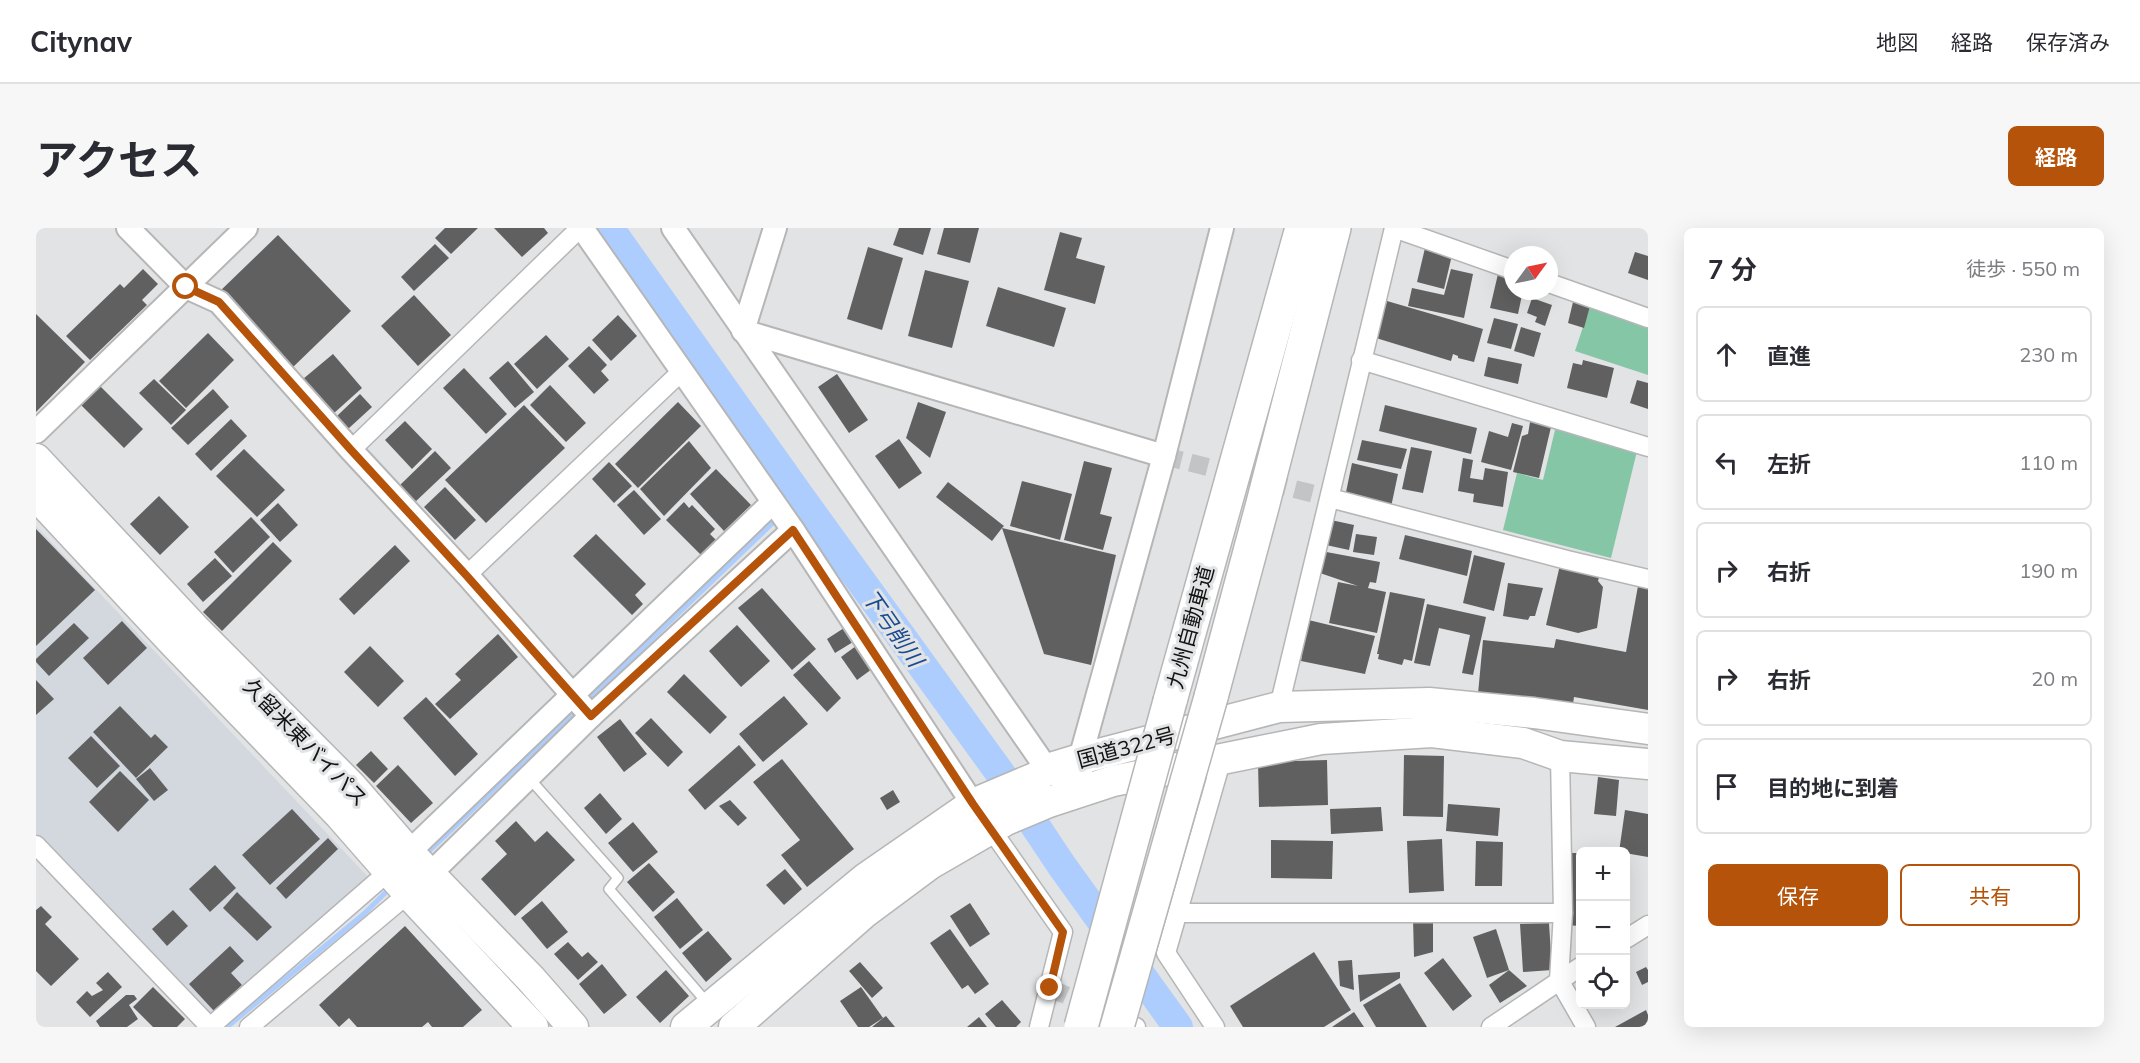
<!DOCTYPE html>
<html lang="ja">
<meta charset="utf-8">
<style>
:root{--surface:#fff;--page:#f7f7f7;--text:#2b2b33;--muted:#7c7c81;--line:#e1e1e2;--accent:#b45309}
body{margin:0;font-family:Mulish,"Noto Sans JP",sans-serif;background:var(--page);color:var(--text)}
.controls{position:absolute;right:18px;bottom:18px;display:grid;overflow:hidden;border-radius:9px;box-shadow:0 6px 24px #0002}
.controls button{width:54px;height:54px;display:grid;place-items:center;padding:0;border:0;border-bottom:2px solid var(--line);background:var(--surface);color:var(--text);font:30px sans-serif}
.compass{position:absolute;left:1468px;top:18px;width:54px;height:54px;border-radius:50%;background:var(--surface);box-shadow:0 6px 24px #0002;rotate:57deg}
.stop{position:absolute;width:18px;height:18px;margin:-14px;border:4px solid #b45309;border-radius:50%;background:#fff}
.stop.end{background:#b45309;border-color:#fff;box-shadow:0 2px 6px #0008}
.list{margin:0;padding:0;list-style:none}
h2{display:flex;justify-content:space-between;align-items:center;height:78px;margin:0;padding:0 24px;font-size:26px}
h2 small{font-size:20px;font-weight:400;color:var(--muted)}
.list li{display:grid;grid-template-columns:39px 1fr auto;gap:18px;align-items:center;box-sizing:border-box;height:96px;margin:0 12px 12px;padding:0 12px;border:2px solid var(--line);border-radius:9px}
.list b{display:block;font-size:22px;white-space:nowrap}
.list em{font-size:20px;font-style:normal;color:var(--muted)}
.actions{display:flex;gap:12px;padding:18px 24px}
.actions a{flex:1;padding:14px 0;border:2px solid var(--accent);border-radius:9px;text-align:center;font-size:21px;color:var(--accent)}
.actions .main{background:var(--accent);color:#fff}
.icon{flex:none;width:33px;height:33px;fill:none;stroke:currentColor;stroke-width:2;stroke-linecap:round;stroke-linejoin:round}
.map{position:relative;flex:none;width:1612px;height:799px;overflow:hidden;border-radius:9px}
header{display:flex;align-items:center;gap:36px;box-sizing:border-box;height:84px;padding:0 30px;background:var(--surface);border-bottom:2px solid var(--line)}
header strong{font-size:28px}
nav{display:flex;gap:33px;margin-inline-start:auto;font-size:21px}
.intro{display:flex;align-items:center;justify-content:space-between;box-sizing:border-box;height:144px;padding:0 36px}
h1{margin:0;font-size:42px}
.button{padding:15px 27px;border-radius:9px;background:var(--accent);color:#fff;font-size:21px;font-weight:700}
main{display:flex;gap:36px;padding:0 36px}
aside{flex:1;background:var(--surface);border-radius:9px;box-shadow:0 6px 24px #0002}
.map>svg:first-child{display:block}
.built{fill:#d3d8df}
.green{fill:#84c6a6}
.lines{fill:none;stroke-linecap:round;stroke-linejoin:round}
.stream{stroke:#accdfd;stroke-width:5}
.river{stroke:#accdfd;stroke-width:30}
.building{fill:#606061}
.minor-tunnel{stroke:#c3c4c5;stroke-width:18;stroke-dasharray:18 9;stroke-linecap:butt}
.service-casing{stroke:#b6b6b7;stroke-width:12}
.minor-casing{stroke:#b6b6b7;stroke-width:21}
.tertiary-casing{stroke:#b6b6b7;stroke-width:26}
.trunk-casing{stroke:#b6b6b7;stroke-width:33}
.motorway-casing{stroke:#b6b6b7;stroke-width:36}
.service{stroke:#fff;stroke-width:9}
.minor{stroke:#fff;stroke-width:18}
.tertiary{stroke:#fff;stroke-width:22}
.trunk{stroke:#fff;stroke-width:30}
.motorway{stroke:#fff;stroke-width:33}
.motorway-bridge-casing{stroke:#b6b6b7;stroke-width:36;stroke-linecap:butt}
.motorway-bridge{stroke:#fff;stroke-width:33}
.route{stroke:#b45309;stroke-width:8}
.labels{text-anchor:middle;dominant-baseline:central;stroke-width:6;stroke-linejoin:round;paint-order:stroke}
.street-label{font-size:21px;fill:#131313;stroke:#e2e3e4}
.water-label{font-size:22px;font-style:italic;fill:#184b8f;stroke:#e2e3e4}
</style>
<header>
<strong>Citynav</strong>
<nav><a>地図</a><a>経路</a><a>保存済み</a></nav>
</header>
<div class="intro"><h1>アクセス</h1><a class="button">経路</a></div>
<main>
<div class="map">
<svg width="1612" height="799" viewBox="0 0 1612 799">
<rect width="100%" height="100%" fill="#e2e3e4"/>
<path class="built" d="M0,298L335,652L172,792L0,608Z"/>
<g class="green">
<path d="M1554,78L1612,97V147L1539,123Z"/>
<path d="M1520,198L1602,219L1575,330L1467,302L1481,245L1507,252Z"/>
</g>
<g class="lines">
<g class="stream">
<path d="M750,283L764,269"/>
<path d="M550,474L743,289"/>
<path d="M389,627L541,482"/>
<path d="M191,799L329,685L354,660"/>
</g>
<path class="river" d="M573,0L764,269L964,545L1026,638L1142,799"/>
</g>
<g class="building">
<path d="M409,0H442L415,26L399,10Z"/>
<path d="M458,0H508L512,5L486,29Z"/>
<path d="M863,0H895L887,27L857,17Z"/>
<path d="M908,0H943L934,35L901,26Z"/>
<path d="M1024,4L1046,10L1040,30L1069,38L1059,76L1008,62Z"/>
<path d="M242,7L315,83L255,141L182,65Z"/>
<path d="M399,16L413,30L378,63L365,49Z"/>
<path d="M832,19L867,30L846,102L811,91Z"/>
<path d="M1389,20L1416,27L1408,61L1381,54Z"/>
<path d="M1599,24L1612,28V52L1592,45Z"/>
<path d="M107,41L122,56L106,72L111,77L54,132L30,108L84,56L88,60Z"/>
<path d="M1415,41L1437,46L1428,90L1372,78L1376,60L1408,67Z"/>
<path d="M889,42L933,53L916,120L872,108Z"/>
<path d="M1462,46L1477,50L1478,65L1486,67L1482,86L1454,80Z"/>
<path d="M962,59L1030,80L1018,119L950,98Z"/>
<path d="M378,67L415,107L382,138L345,98Z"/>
<path d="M1496,70L1516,77L1509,98L1499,94L1501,89L1491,85Z"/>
<path d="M1351,73L1447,101L1438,134L1422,130V128L1417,126L1415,133L1340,110Z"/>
<path d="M1537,74L1554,78L1548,100L1532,95Z"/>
<path d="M0,86L49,134L0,184Z"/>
<path d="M582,87L601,108L575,133L556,112Z"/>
<path d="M1458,90L1482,96L1475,121L1451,115Z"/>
<path d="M1485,99L1505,105L1498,129L1478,123Z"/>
<path d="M172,105L198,132L150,180L123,153Z"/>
<path d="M510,107L533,131L501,161L478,136Z"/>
<path d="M553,118L571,137L565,143L573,152L558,166L532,138Z"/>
<path d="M297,126L326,160L297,186L267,151Z"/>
<path d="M1452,129L1486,136L1482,156L1448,148Z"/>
<path d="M1547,132L1578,140L1571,170L1531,160L1537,135L1546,137Z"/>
<path d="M472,133L498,164L479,180L453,150Z"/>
<path d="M428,140L471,186L450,206L407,160Z"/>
<path d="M801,146L832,192L813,205L782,159Z"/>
<path d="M118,151L150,182L135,197L103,165Z"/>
<path d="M1601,152L1612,155V181L1594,175Z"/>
<path d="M63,157L107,201L88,220L44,176Z"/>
<path d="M514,157L550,195L530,214L494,177Z"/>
<path d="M177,161L193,179L152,217L135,200Z"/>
<path d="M324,166L336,179L312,201L301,188Z"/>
<path d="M642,174L665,198L602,260L579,236Z"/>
<path d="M882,174L910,184L894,230L870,210Z"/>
<path d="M488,177L529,220L450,295L409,252Z"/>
<path d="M1349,177L1441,200L1435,226L1343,203Z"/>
<path d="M195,191L211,208L175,243L159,226Z"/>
<path d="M369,193L396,221L376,241L349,212Z"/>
<path d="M1494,194L1515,199L1503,250L1477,244L1486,208L1492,206Z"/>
<path d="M1476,195L1487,198L1475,242L1445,234L1453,203L1472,209Z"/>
<path d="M863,211L886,245L863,261L839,228Z"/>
<path d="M1326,212L1371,221L1365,241L1321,232Z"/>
<path d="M653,213L675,240L628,288L604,261Z"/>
<path d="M1375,219L1396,223L1387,265L1366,261Z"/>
<path d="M208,221L249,262L221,289L180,248Z"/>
<path d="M399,223L415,240L378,275L362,259Z"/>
<path d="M1427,230L1437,232L1434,250L1447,252L1449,240L1472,244L1467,279L1437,274L1438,266L1422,263Z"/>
<path d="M1048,233L1076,240L1064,286L1076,289L1067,322L1028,312Z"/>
<path d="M573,234L596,258L578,275L556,251Z"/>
<path d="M1316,235L1362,246L1355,279L1309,269Z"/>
<path d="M680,241L715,277L688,303L654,266Z"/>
<path d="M986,253L1036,266L1024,312L974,298Z"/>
<path d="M912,254L968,298L966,300L1080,327L1055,437L1008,426L966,300L956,313L900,269Z"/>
<path d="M409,259L440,292L419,312L388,279Z"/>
<path d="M598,262L625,291L608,307L581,277Z"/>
<path d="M123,268L153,299L124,327L94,296Z"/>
<path d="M648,274L653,280L656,277L679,301L674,306L680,312L665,327L630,292Z"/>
<path d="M242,275L262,297L244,314L224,292Z"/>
<path d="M215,289L234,309L197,345L178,324Z"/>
<path d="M1295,292L1318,297L1313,322L1290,317Z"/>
<path d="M0,301L59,362L0,418Z"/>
<path d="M560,306L610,356L599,367L607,376L596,387L537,328Z"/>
<path d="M1320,306L1341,309L1338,327L1317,324Z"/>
<path d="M1369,307L1436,323L1431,348L1363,331Z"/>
<path d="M237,314L256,333L186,403L167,384Z"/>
<path d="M359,317L374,333L318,387L303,371Z"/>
<path d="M1285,323L1344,334L1340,355L1334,354L1332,360L1350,364L1341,405L1293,395L1302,354L1322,358L1281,344Z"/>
<path d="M1438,327L1469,335L1458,383L1427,375Z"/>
<path d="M179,330L196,348L167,374L151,356Z"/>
<path d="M1524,337L1565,342L1562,353L1567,359L1561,400L1542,405L1510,397Z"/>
<path d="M1604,347L1612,348V482L1538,469L1537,476L1442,466L1447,412L1518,420L1520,411L1590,424Z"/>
<path d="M1472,355L1507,360L1499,388H1494L1492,392L1467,388Z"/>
<path d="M726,360L780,421L756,442L702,380Z"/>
<path d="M1354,364L1389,371L1376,433L1368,431L1366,437L1342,431L1343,426H1341Z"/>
<path d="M1391,376L1450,389L1437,447L1426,445L1434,407L1403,400L1394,438L1378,435Z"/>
<path d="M1260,389L1339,408L1329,446L1265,433L1266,427L1252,424Z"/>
<path d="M86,393L111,420L72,457L47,430Z"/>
<path d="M38,395L53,410L13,448L0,434V431Z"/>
<path d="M701,397L734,433L705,459L673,423Z"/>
<path d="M808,400L817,414L799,425L791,411Z"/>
<path d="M462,406L482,429L414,491L399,476L425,452L419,446Z"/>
<path d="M334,418L368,453L342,479L308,444Z"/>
<path d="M820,418L836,441L821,452L805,429Z"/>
<path d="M773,433L805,470L791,484L757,447Z"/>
<path d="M648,446L691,489L674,506L631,464Z"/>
<path d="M0,452L18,471L0,487Z"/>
<path d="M748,468L772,496L727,534L703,506Z"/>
<path d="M390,469L442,526L419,548L367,490Z"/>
<path d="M84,478L115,510L119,506L132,519L100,550L57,504Z"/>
<path d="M615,490L647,524L632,539L599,505Z"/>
<path d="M584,491L611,526L588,544L561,509Z"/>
<path d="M55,508L84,538L61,560L32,530Z"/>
<path d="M703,517L720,537L669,582L652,562Z"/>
<path d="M335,523L352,541L338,555L320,537Z"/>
<path d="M1368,527L1408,528L1407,589L1367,588Z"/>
<path d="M746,531L818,621L771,659L745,627L764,612L717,554Z"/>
<path d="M1291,532L1292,577L1223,579L1222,534Z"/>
<path d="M362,537L397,575L375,595L340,558Z"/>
<path d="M114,540L132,562L118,573L100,551Z"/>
<path d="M84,543L113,572L82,604L53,574Z"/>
<path d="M1562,549L1583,552L1580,588L1558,586Z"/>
<path d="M857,562L864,574L851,582L844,570Z"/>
<path d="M564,565L586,591L570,606L548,580Z"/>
<path d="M694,572L711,590L702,598L683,578Z"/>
<path d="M1412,576L1464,580L1462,608L1410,603Z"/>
<path d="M1345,579L1347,603L1295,606L1294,581Z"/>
<path d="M256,581L284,611L234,657L206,627Z"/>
<path d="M1589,582L1612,586V629L1583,624Z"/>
<path d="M480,593L499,614L511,603L539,632L479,688L445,651L471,626L459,613Z"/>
<path d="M597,594L622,624L597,644L572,615Z"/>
<path d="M292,610L302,621L250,671L240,660Z"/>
<path d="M1406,611L1408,663L1373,665L1371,613Z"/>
<path d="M1235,612L1297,613L1296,651L1235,650Z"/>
<path d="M1440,613L1467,614L1466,658H1439Z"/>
<path d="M1529,625H1544V698L1530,697Z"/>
<path d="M613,635L639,664L617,684L591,654Z"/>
<path d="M179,637L200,660L174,684L153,661Z"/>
<path d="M749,641L766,661L748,677L730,657Z"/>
<path d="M201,664L236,699L221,713L187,680Z"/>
<path d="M641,670L667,702L644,721L618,689Z"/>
<path d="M506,673L532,704L511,721L485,690Z"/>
<path d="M934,675L954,706L934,719L914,688Z"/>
<path d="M5,678L16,689L9,696L43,731L15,758L0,743V682Z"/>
<path d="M137,682L152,698L131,718L116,701Z"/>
<path d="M1377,690H1397V724L1378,729Z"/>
<path d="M1513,695L1516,742L1487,744L1484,696Z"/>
<path d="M369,698L446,782L427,799H396L392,794L386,799H321L313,790L303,799L283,777Z"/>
<path d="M914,701L953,756L939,766L932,757L926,761L894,715Z"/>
<path d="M1460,701L1473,742L1451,750L1437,709Z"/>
<path d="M672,703L696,731L670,754L646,725Z"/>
<path d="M532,714L546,729L552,724L562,734L542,752L518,726Z"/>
<path d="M194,718L208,733L195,745L206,757L178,783L153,756Z"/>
<path d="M1278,724L1315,782L1288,799H1207L1194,778Z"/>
<path d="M1407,730L1436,768L1417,783L1388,745Z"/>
<path d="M1316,732L1318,762L1304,758L1302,733Z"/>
<path d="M824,734L847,760L836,770L813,743Z"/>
<path d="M566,736L591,767L568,786L543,756Z"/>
<path d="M1610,739L1612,742V754L1606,757L1600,744Z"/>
<path d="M630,742L653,768L624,795L600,769Z"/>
<path d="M1473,742L1491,758L1464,775L1453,757Z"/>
<path d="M72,744L86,759L54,789L40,774L51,763L56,768L67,762L60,755Z"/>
<path d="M1364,744V750L1324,774L1322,747Z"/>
<path d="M1364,755L1391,799H1340L1327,777Z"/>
<path d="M117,759L149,791L141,799H117L97,779Z"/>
<path d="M825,759L847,790L833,799H822L804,773Z"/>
<path d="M90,767H98L101,771L93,777L102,791L91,799H64L60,793Z"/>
<path d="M966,772L985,794L980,799H960L949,786Z"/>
<path d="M1610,782L1612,787V799H1579Z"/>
<path d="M1318,784L1328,799H1296Z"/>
<path d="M850,788L859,799H836L847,790Z"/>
<path d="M943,789L951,799H931Z"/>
</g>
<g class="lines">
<g class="minor-tunnel">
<path d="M1128,228L1294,270"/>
<path d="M1014,760L1056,779"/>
</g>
<defs>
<path id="service" d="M493,550L582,650L573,661L673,777"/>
<g id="minor">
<path d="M1358,0L1477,42"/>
<path d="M1513,55L1612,90"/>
<path d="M1325,132L1612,219"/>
<path d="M315,222L544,0"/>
<path d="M1294,270L1531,332L1612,351"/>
<path d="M431,347L646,143"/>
<path d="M1243,479L1358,0"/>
<path d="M1524,528L1527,685L1523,752L1550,799"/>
<path d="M950,594L1027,704L1003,799"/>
<path d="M0,617L174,799"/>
<path d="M1142,685H1527"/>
<path d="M1590,711L1612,697"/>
<path d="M174,799L359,638"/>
<path d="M213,799L379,660"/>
<path d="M1099,799H1100"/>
<path d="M1179,799L1130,725L1186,530"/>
<path d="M1455,799L1544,739"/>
</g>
<g id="tertiary">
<path d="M92,0L150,59L183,74L315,222L431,347L555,488"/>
<path d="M546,0L757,302L937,576"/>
<path d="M637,0L1011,541L1048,564"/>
<path d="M739,0L707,103L1128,228"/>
<path d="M0,204L210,0"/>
<path d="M1045,544L1044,531L1128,228L1186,0"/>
<path d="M373,624L737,274"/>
<path d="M394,646L555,488L757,302"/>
</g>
<g id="trunk">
<path d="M0,231L159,401L316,559L375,627L495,751L537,799"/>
<path d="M0,267L137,414L303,586L373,666L497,799"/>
<path d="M650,799L830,650L937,576L1001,549L1011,541L1044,531L1243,479L1393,475L1498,485L1612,501"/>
<path d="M698,799L828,685L894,636L970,592L1013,574L1077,553L1285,511L1396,504L1487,515L1524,528L1612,536"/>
</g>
<g id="motorway">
<path d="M1175,469L1226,279L1298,0"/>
<path d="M1134,473L1266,0"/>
</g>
</defs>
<use href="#service" class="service-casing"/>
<use href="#minor" class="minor-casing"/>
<use href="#tertiary" class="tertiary-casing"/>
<use href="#trunk" class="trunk-casing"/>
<use href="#motorway" class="motorway-casing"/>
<use href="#service" class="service"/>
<use href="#minor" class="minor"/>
<use href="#tertiary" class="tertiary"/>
<use href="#trunk" class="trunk"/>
<use href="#motorway" class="motorway"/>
<defs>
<g id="motorway-bridge">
<path d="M1045,799L1134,473"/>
<path d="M1081,799L1175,469"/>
</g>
</defs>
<use href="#motorway-bridge" class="motorway-bridge-casing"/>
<use href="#motorway-bridge" class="motorway-bridge"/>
</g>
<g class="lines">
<path class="route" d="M150,59L183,74L315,222L430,347L555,488L757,302L937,576L1027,704L1014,760"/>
</g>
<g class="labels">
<g class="street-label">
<text transform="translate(1154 399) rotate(-75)">九州自動車道</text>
<text transform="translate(270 514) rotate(46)">久留米東バイパス</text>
<text transform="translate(1090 519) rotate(-15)">国道322号</text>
</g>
<g class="water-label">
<text transform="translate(857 400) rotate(55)">下弓削川</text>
</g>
</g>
</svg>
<div class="controls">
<button>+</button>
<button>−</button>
<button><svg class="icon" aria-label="locate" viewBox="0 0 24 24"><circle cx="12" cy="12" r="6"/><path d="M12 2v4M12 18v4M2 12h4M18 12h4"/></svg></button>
</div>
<svg class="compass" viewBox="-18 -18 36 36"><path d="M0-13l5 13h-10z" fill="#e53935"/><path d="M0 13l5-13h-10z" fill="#7c7c81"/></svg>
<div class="stop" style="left:150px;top:59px"></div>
<div class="stop end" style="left:1014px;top:760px"></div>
</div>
<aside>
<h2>7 分<small>徒歩 · 550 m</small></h2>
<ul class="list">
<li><svg class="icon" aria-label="ahead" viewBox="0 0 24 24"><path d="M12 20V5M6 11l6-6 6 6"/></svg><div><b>直進</b></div><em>230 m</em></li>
<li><svg class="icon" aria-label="left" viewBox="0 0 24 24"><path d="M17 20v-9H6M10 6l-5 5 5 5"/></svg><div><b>左折</b></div><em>110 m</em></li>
<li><svg class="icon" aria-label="right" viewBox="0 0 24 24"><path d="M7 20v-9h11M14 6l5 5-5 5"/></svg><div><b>右折</b></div><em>190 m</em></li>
<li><svg class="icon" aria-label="right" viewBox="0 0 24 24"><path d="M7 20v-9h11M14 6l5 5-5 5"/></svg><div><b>右折</b></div><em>20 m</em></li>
<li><svg class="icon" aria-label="arrive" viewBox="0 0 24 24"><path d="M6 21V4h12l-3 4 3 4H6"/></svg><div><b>目的地に到着</b></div></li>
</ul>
<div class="actions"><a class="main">保存</a><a>共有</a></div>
</aside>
</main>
